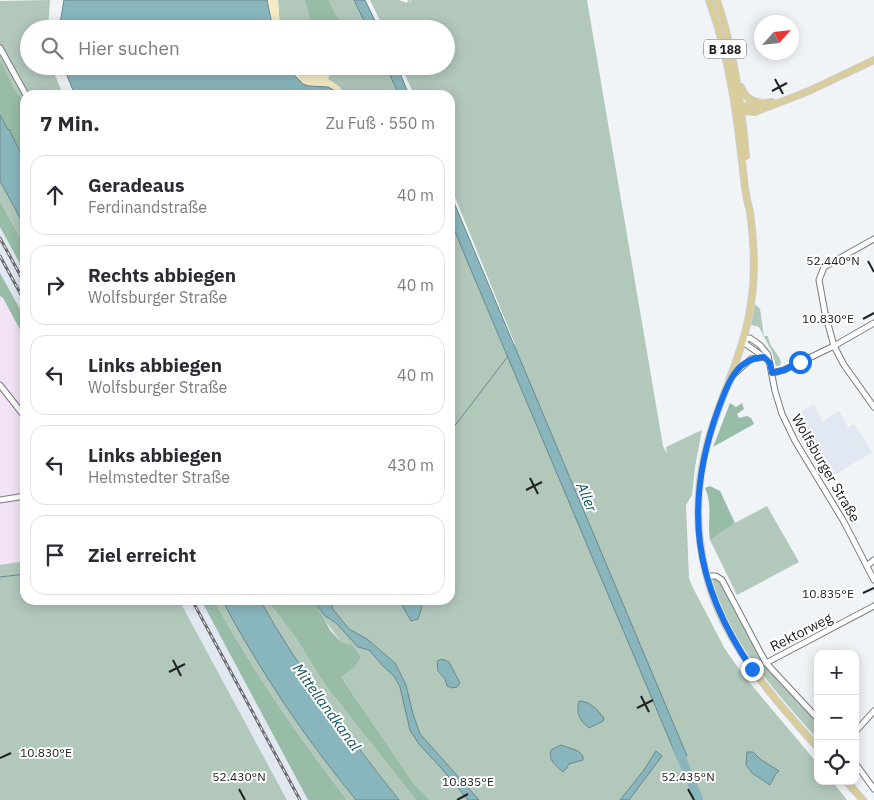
<!DOCTYPE html>
<html lang="de">
<meta charset="utf-8">
<style>
:root{--surface:#fff;--page:#f2f2f3;--text:#2b2b33;--muted:#7c7c81;--line:#e1e1e2}
body{margin:0;font-family:"IBM Plex Sans",sans-serif;background:var(--page);color:var(--text)}
.controls{position:absolute;right:15px;bottom:15px;display:grid;overflow:hidden;border-radius:10px;box-shadow:0 2px 12px #0003}
.controls button{width:45px;height:45px;display:grid;place-items:center;padding:0;border:0;border-bottom:1px solid var(--line);background:var(--surface);color:var(--text);font:25px sans-serif}
.compass{position:absolute;left:754px;top:15px;width:45px;height:45px;border-radius:50%;background:var(--surface);box-shadow:0 2px 12px #0003;rotate:63deg}
.stop{position:absolute;width:15px;height:15px;margin:-11px;border:4px solid #1a73e8;border-radius:50%;background:#fff}
.stop.end{background:#1a73e8;border-color:#fff;box-shadow:0 1px 5px #0008}
.list{margin:0;padding:0;list-style:none}
h2{display:flex;justify-content:space-between;align-items:center;height:65px;margin:0;padding:0 20px;font-size:21px}
h2 small{font-size:16px;font-weight:400;color:var(--muted)}
.list li{display:grid;grid-template-columns:32px 1fr auto;gap:15px;align-items:center;box-sizing:border-box;height:80px;margin:0 10px 10px;padding:0 10px;border:1px solid var(--line);border-radius:15px}
.list b{display:block;font-size:19px;white-space:nowrap}
.list p{margin:0;font-size:16px;white-space:nowrap;color:var(--muted)}
.list em{font-size:16px;font-style:normal;color:var(--muted)}
.icon{flex:none;width:28px;height:28px;fill:none;stroke:currentColor;stroke-width:2;stroke-linecap:round;stroke-linejoin:round}
.map{position:relative;flex:none;width:874px;height:800px;overflow:hidden}
.search{position:absolute;background:var(--surface);box-shadow:0 2px 12px #0003;left:20px;top:20px;width:435px;height:55px;display:flex;align-items:center;gap:12px;box-sizing:border-box;padding:0 18px;border-radius:28px;color:var(--muted);font-size:19px}
.panel{position:absolute;background:var(--surface);box-shadow:0 2px 12px #0003;left:20px;top:90px;width:435px;height:515px;border-radius:15px}
.map>svg:first-child{display:block}
.commercial{fill:#f3e3f6}
.built{fill:#e1e8f2}
.green{fill:#b1c8bb}
.forest{fill:#98bca7}
.sand{fill:#f4eac4}
.water{fill:#89b6bc;stroke:#6a898e}
.lines{fill:none;stroke-linecap:round;stroke-linejoin:round}
.stream{stroke:#6a898e;stroke-width:1}
.river{stroke:#89b6bc;stroke-width:9}
.minor-casing{stroke:#797b7f;stroke-width:7}
.major-casing{stroke:#cecece;stroke-width:8}
.minor{stroke:#fff;stroke-width:5}
.major{stroke:#d9cd9b;stroke-width:6}
.rail-casing{stroke:#6b6d6f;stroke-width:3}
.rail{stroke:#fff;stroke-width:1;stroke-dasharray:4;stroke-linecap:butt}
.route{stroke:#1a73e8;stroke-width:6}
.ticks{fill:none;stroke:#202122;stroke-width:2}
.labels{text-anchor:middle;dominant-baseline:central;stroke-width:4;stroke-linejoin:round;paint-order:stroke}
.shield{fill:#fff;stroke:#636464;stroke-width:1}
.shield-label{font-size:12px;font-weight:bold;fill:#202122}
.street-label{font-size:14px;fill:#202122;stroke:#fff}
.water-label{font-size:15px;font-style:italic;fill:#125359;stroke:#fff}
.ticks-label{font-size:12px;text-anchor:middle;fill:#202122;stroke:#fff;stroke-width:4;stroke-linejoin:round;paint-order:stroke}
</style>
<div class="map">
<svg width="874" height="800" viewBox="0 0 874 800">
<rect width="100%" height="100%" fill="#f1f4f7"/>
<path class="commercial" d="M0,296L3,298L25,339V561L0,565Z"/>
<g class="built">
<path d="M0,227L25,273V318L0,273Z"/>
<path d="M814,404L822,422L839,411L848,427L854,424L872,452L826,480L799,437L790,418Z"/>
<path d="M179,600H201L308,800H287Z"/>
</g>
<g class="green">
<path d="M50,0L48,29H29V66H42L45,73L53,70L63,95H25V101L17,93L0,59V1Z"/>
<path d="M278,0H354L368,29H280Z"/>
<path d="M370,0H399L407,3L408,0H410V2L411,0H587L663,446L667,454L666,447L702,430L695,467L692,495L686,505L689,578L692,586L725,649L744,676L818,764V781H832L847,800H430L414,784L341,677L355,667L361,657L351,645L341,642L326,622L301,600H450V219L506,353L515,344L450,185V95H414L401,66H446V29H384Z"/>
<path d="M331,66H386L399,95H343L339,94L341,88L328,79Z"/>
<path d="M0,181L25,227V247L0,201Z"/>
<path d="M755,304L760,309L764,336H768C770,350 780,353 781,363L779,366H776L772,352L759,327L751,325Z"/>
<path d="M767,506L799,562L737,595L710,540L735,523Z"/>
<path d="M25,561V600H179L287,800H0V565Z"/>
<path d="M712,579H716L721,583L764,664L818,722V740C775,691 730,644 712,579Z"/>
<path d="M214,600H222C262,670 305,738 356,800H347C298,736 252,670 214,600Z"/>
<path d="M260,600H267L296,638L325,685L416,800H399C349,736 300,671 260,600Z"/>
</g>
<g class="forest">
<path d="M305,0H328L343,29H324L319,24L311,22Z"/>
<path d="M0,59L17,93L25,101V162L9,130H8L0,115Z"/>
<path d="M0,201L25,247V273L0,227Z"/>
<path d="M0,273L25,318V339L3,298L0,296Z"/>
<path d="M730,403L736,407L742,403L744,409L737,414L739,418L747,416L751,418L754,424L713,447Z"/>
<path d="M710,486L720,491L735,523L710,540C707,521 713,505 705,488Z"/>
<path d="M201,600H214C252,670 298,736 347,800H308Z"/>
<path d="M267,600H323L317,606L330,630L341,642L352,645L361,657L355,667L341,677L414,784L430,800H416L325,685L296,638Z"/>
</g>
<g class="sand">
<path d="M267,0H278L280,29H273Z"/>
<path d="M289,66H331L328,79L341,88L339,94L322,86H309L302,84L294,75Z"/>
</g>
<g class="water">
<path d="M64,0H267L273,29H59Z"/>
<path d="M354,0H365L379,29H368Z"/>
<path d="M63,66H289L294,75L303,84L309,86L328,87L343,95H75Z"/>
<path d="M386,66H397L409,95H399Z"/>
<path d="M0,115L8,130L9,129L25,162V227L0,181Z"/>
<path d="M450,193L687,756L678,760L468,263L450,219Z"/>
<path d="M222,600H260C300,671 349,737 399,800H356C305,738 260,671 222,600Z"/>
<path d="M323,600H334L332,608L349,629L367,639L395,663L406,685L413,714L420,734L479,800H468L442,769L419,744L410,730L400,687L394,676L383,666L369,650L358,647L336,623L325,616L317,605Z"/>
<path d="M403,600H416L422,607L418,619L411,621L402,605Z"/>
<path d="M442,659L449,662L460,683L457,687L452,688L447,686L445,679L438,671L437,661Z"/>
<path d="M579,701C591,701 597,710 604,718L603,721L589,728C579,720 576,713 579,701Z"/>
<path d="M561,745L578,751L583,756V760L569,764L566,769L563,772C555,765 548,760 551,750Z"/>
<path d="M656,751L662,756L629,800H620L644,770Z"/>
<path d="M747,752H753L760,759L779,771L775,775L770,785L752,773L746,765Z"/>
</g>
<g class="lines">
<g class="stream">
<path d="M450,430L457,423L508,356"/>
<path d="M0,577L25,574"/>
</g>
<path class="river" d="M677,747L699,800"/>
<defs>
<g id="minor">
<path d="M0,48L26,95"/>
<path d="M874,239L824,267L819,280L825,313L834,346L844,365L874,407"/>
<path d="M743,340L750,338L760,345L768,355L775,391L782,414L795,441L844,522L874,580"/>
<path d="M743,340L747,345L764,357"/>
<path d="M772,373L784,370L834,346L874,323"/>
<path d="M731,377L751,359L764,357"/>
<path d="M0,385L25,417"/>
<path d="M0,500L25,496"/>
<path d="M867,566L874,560"/>
<path d="M707,576H716L722,580L766,663L818,719"/>
<path d="M766,663L874,606"/>
<path d="M855,732L874,711"/>
<path d="M855,763L874,789"/>
</g>
<g id="major">
<path d="M709,0C731,61 738,124 745,188C746,196 748,204 750,212C754,242 756,273 751,303C745,351 721,394 708,441C689,508 698,581 734,641C757,680 788,714 818,748"/>
<path d="M717,0C734,51 741,102 746,156"/>
<path d="M741,87C744,95 749,101 758,102"/>
<path d="M738,109L745,106L772,102"/>
<path d="M740,111L755,112L809,91L874,60"/>
<path d="M846,781L863,800"/>
</g>
</defs>
<use href="#minor" class="minor-casing"/>
<use href="#major" class="major-casing"/>
<use href="#minor" class="minor"/>
<use href="#major" class="major"/>
<defs>
<g id="rail">
<path d="M0,238L25,284"/>
<path d="M0,256L25,302"/>
<path d="M192,600L300,800"/>
</g>
</defs>
<use href="#rail" class="rail-casing"/>
<use href="#rail" class="rail"/>
</g>
<g class="lines">
<path class="route" d="M752,669C693,583 683,505 719,407C728,384 735,359 764,357L770,363L772,373L784,370L800,362"/>
</g>
<path class="ticks" d="M775,79L783,94M772,91L787,83M868,261L874,272M863,319L874,313M530,478L538,494M526,490L542,482M863,593L874,588M173,660L181,676M169,672L185,664M641,696L649,712M637,708L653,700M0,758L11,753M239,789L245,800M688,789L694,800M457,800L468,794"/>
<g class="labels">
<rect class="shield" x="704" y="39.5" width="42" height="19" rx="4"/>
<g class="shield-label">
<text x="725" y="49">B 188</text>
</g>
<g class="street-label">
<text transform="translate(826 468) rotate(60)">Wolfsburger Straße</text>
<text transform="translate(801 632) rotate(-27)">Rektorweg</text>
</g>
<g class="water-label">
<text transform="translate(587 497) rotate(67)">Aller</text>
<text transform="translate(327 707) rotate(54)">Mittellandkanal</text>
</g>
</g>
<g class="ticks-label">
<text x="833" y="265">52.440°N</text>
<text x="828" y="323">10.830°E</text>
<text x="828" y="598">10.835°E</text>
<text x="46" y="757">10.830°E</text>
<text x="239" y="781">52.430°N</text>
<text x="688" y="781">52.435°N</text>
<text x="468" y="786">10.835°E</text>
</g>
</svg>
<div class="controls">
<button>+</button>
<button>−</button>
<button><svg class="icon" aria-label="locate" viewBox="0 0 24 24"><circle cx="12" cy="12" r="6"/><path d="M12 2v4M12 18v4M2 12h4M18 12h4"/></svg></button>
</div>
<svg class="compass" viewBox="-18 -18 36 36"><path d="M0-13l5 13h-10z" fill="#e53935"/><path d="M0 13l5-13h-10z" fill="#7c7c81"/></svg>
<div class="stop" style="left:800px;top:362px"></div>
<div class="stop end" style="left:752px;top:669px"></div>
<div class="search"><svg class="icon" aria-label="search" viewBox="0 0 24 24"><circle cx="10" cy="10" r="6"/><path d="M15 15l6 6"/></svg>Hier suchen</div>
<section class="panel">
<h2>7 Min.<small>Zu Fuß · 550 m</small></h2>
<ul class="list">
<li><svg class="icon" aria-label="ahead" viewBox="0 0 24 24"><path d="M12 20V5M6 11l6-6 6 6"/></svg><div><b>Geradeaus</b><p>Ferdinandstraße</p></div><em>40 m</em></li>
<li><svg class="icon" aria-label="right" viewBox="0 0 24 24"><path d="M7 20v-9h11M14 6l5 5-5 5"/></svg><div><b>Rechts abbiegen</b><p>Wolfsburger Straße</p></div><em>40 m</em></li>
<li><svg class="icon" aria-label="left" viewBox="0 0 24 24"><path d="M17 20v-9H6M10 6l-5 5 5 5"/></svg><div><b>Links abbiegen</b><p>Wolfsburger Straße</p></div><em>40 m</em></li>
<li><svg class="icon" aria-label="left" viewBox="0 0 24 24"><path d="M17 20v-9H6M10 6l-5 5 5 5"/></svg><div><b>Links abbiegen</b><p>Helmstedter Straße</p></div><em>430 m</em></li>
<li><svg class="icon" aria-label="arrive" viewBox="0 0 24 24"><path d="M6 21V4h12l-3 4 3 4H6"/></svg><div><b>Ziel erreicht</b></div></li>
</ul>
</section>
</div>
